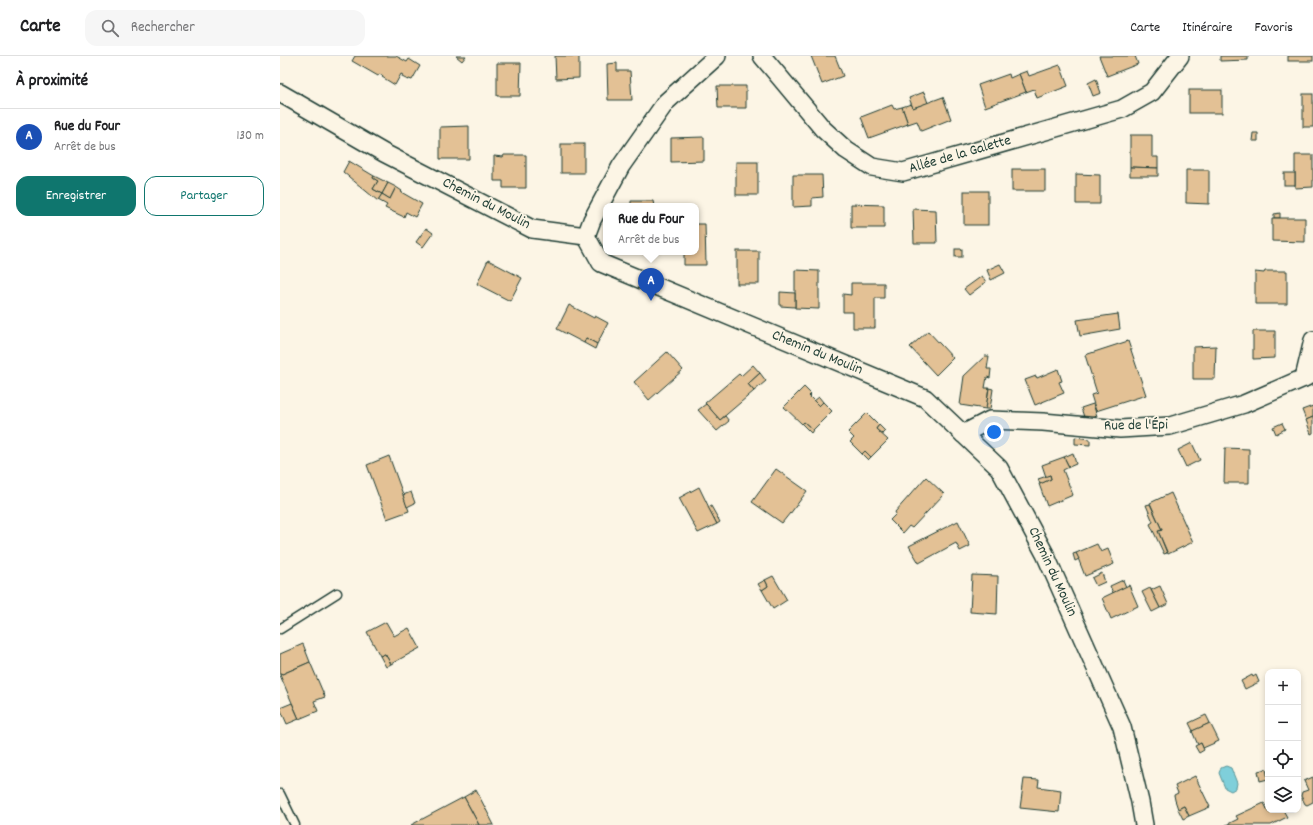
<!DOCTYPE html>
<html lang="fr">
<meta charset="utf-8">
<style>
:root{--surface:#fff;--page:#f6f6f6;--text:#202124;--muted:#757577;--line:#e0e0e0;--accent:#0f766e}
body{margin:0;font-family:Dekko,sans-serif;background:var(--page);color:var(--text)}
.controls{position:absolute;right:12px;bottom:12px;display:grid;overflow:hidden;border-radius:8px;box-shadow:0 2px 6px #0003}
.controls button{width:36px;height:36px;display:grid;place-items:center;padding:0;border:0;border-bottom:1px solid var(--line);background:var(--surface);color:var(--text);font:20px sans-serif}
.you{position:absolute;left:714px;top:376px;width:14px;height:14px;margin:-10px;border:3px solid #fff;border-radius:50%;background:#1a73e8;box-shadow:0 0 0 6px #1a73e833}
.badge{display:grid;place-items:center;width:26px;height:26px;border-radius:50%;background:var(--accent);color:#fff;font-size:13px;font-weight:700}
.pin{position:absolute;translate:-50% -33px;filter:drop-shadow(0 1px 2px #0008)}
.pin::after{content:'';position:absolute;top:21px;width:14px;height:12px;background:inherit;clip-path:polygon(0 0,100% 0,50% 100%)}
.popup{position:absolute;left:323px;top:147px;width:96px;height:52px;box-sizing:border-box;display:grid;place-content:center;border-radius:8px;background:var(--surface);filter:drop-shadow(0 1px 3px #0005);font-size:13px;white-space:nowrap;color:var(--muted)}
.popup b{font-size:15px;color:var(--text)}
.popup::after{content:'';position:absolute;left:50%;top:100%;margin-left:-8px;border:8px solid transparent;border-top-color:var(--surface)}
.list{margin:0;padding:0;list-style:none}
h2{display:flex;justify-content:space-between;align-items:center;height:52px;margin:0;padding:0 16px;font-size:17px}
h2 small{font-size:13px;font-weight:400;color:var(--muted)}
.list li{display:grid;grid-template-columns:26px 1fr auto;gap:12px;align-items:center;box-sizing:border-box;height:56px;padding:0 16px;border-top:1px solid var(--line)}
.list b{display:block;font-size:15px;white-space:nowrap}
.list p{margin:0;font-size:13px;white-space:nowrap;color:var(--muted)}
.list em{font-size:13px;font-style:normal;color:var(--muted)}
.actions{display:flex;gap:8px;padding:12px 16px}
.actions a{flex:1;padding:9px 0;border:1px solid var(--accent);border-radius:12px;text-align:center;font-size:14px;color:var(--accent)}
.actions .main{background:var(--accent);color:#fff}
.icon{flex:none;width:22px;height:22px;fill:none;stroke:currentColor;stroke-width:2;stroke-linecap:round;stroke-linejoin:round}
.map{position:relative;flex:none;width:1033px;height:769px;overflow:hidden}
header{display:flex;align-items:center;gap:24px;box-sizing:border-box;height:56px;padding:0 20px;background:var(--surface);border-bottom:1px solid var(--line)}
header strong{font-size:19px}
nav{display:flex;gap:22px;margin-inline-start:auto;font-size:14px}
.search{width:280px;height:36px;background:var(--page);display:flex;align-items:center;gap:10px;box-sizing:border-box;padding:0 14px;border-radius:12px;color:var(--muted);font-size:15px}
main{display:flex}
aside{flex:1;background:var(--surface)}
.map>svg:first-child{display:block}
.water{fill:#7fcfda;stroke:#599598}
.building{fill:#e3c195;stroke:#1f3d34}
.lines{fill:none;stroke-linecap:round;stroke-linejoin:round}
.service-casing{stroke:#1f3d34;stroke-width:11}
.minor-casing{stroke:#1f3d34;stroke-width:20}
.service{stroke:#fcf5e5;stroke-width:8}
.minor{stroke:#fcf5e5;stroke-width:17}
.labels{text-anchor:middle;dominant-baseline:central;stroke-width:3.5;stroke-linejoin:round;paint-order:stroke}
.street-label{font-size:15px;fill:#1f3d34;stroke:#fcf5e5}
</style>
<header>
<strong>Carte</strong>
<div class="search"><svg class="icon" aria-label="search" viewBox="0 0 24 24"><circle cx="10" cy="10" r="6"/><path d="M15 15l6 6"/></svg>Rechercher</div>
<nav><a>Carte</a><a>Itinéraire</a><a>Favoris</a></nav>
</header>
<main>
<aside>
<h2>À proximité<small></small></h2>
<ul class="list">
<li><span class="badge" style="background:#1a4fb4">A</span><div><b>Rue du Four</b><p>Arrêt de bus</p></div><em>130 m</em></li>
</ul>
<div class="actions"><a class="main">Enregistrer</a><a>Partager</a></div>
</aside>
<div class="map">
<svg width="1033" height="769" viewBox="0 0 1033 769">
<rect width="100%" height="100%" fill="#fcf5e5"/>
<filter id="ink" filterUnits="userSpaceOnUse"><feTurbulence type="fractalNoise" baseFrequency=".025" numOctaves="2"/><feDisplacementMap in="SourceGraphic" scale="8" xChannelSelector="R" yChannelSelector="G"/><feConvolveMatrix kernelMatrix="1 2 1 2 8 2 1 2 1" color-interpolation-filters="sRGB"/></filter>
<g filter="url(#ink)">
<path class="water" d="M946,710L951,712L957,727L956,732L951,735L945,732L939,717L941,712Z"/>
<g class="building">
<path d="M75,0H116L127,6L129,3L140,10L132,24L129,23L128,24L122,21L123,19L121,18L115,29L102,21L103,20L99,18L98,20L72,5Z"/>
<path d="M176,0H186L182,5Z"/>
<path d="M275,0H299V22L276,23Z"/>
<path d="M531,0H555L563,20L542,28Z"/>
<path d="M819,0H855L858,8L827,20Z"/>
<path d="M940,0H968V4L940,5Z"/>
<rect x="1008" y="0" width="25" height="5"/>
<path d="M217,7H241L240,40H217Z"/>
<path d="M337,7V15H350L352,44H328L327,8Z"/>
<path d="M780,9L788,30L757,42L754,33L746,36L739,18L747,15L749,20Z"/>
<path d="M729,18L730,22L739,18L746,36L705,51L698,29Z"/>
<path d="M816,23L821,37L813,40L808,27Z"/>
<path d="M437,30H466V52H438Z"/>
<rect x="909" y="34" width="33" height="23"/>
<path d="M644,36L648,47L633,52L629,42Z"/>
<rect x="1023" y="38" width="10" height="33"/>
<path d="M663,41L671,63L641,75L637,65L628,68L622,51L631,48L633,52Z"/>
<path d="M612,49L614,53L622,51L628,68L589,82L581,61Z"/>
<path d="M189,70V103H160V71Z"/>
<path d="M973,77H978V85H972Z"/>
<path d="M850,79H872V101H878V112L850,111Z"/>
<path d="M424,81V105L391,106V82Z"/>
<rect x="281" y="88" width="23" height="29"/>
<path d="M224,99H246V132H223V125H214V100L223,101Z"/>
<path d="M1015,99H1033V131L1015,132Z"/>
<path d="M69,105L94,120L93,122L98,125L93,133L102,138L98,145L63,116Z"/>
<rect x="456" y="106" width="22" height="33"/>
<path d="M850,111L878,112V120H850Z"/>
<rect x="732" y="113" width="33" height="22"/>
<path d="M906,114H929V148L906,147Z"/>
<rect x="1004" y="117" width="11" height="12"/>
<path d="M796,118L820,119V148H796Z"/>
<path d="M513,119H542L543,141L532,142V150L513,151Z"/>
<path d="M94,120L108,127L102,138L93,133L98,125L93,122Z"/>
<path d="M108,127L116,131L110,143L102,138Z"/>
<path d="M116,131L122,135L121,136L142,148L135,161L126,156L124,161L105,152L107,149L98,144L102,138L110,143Z"/>
<rect x="684" y="135" width="24" height="34"/>
<path d="M351,145H373L374,150H351Z"/>
<path d="M571,148L604,149V172H571Z"/>
<path d="M633,153L656,154L657,187H634Z"/>
<path d="M1000,157V162H994V158Z"/>
<path d="M992,162H1025V186L992,185Z"/>
<path d="M416,168H425L426,209H404V196H416Z"/>
<path d="M146,172L153,177L143,191L136,186Z"/>
<rect x="675" y="193" width="7" height="8"/>
<rect x="457" y="195" width="22" height="33"/>
<path d="M208,204L242,222L230,245L197,228Z"/>
<path d="M720,208L725,217L711,224L707,214Z"/>
<path d="M515,214L539,215V253L515,252Z"/>
<path d="M985,215H1007V248H975V216L984,217Z"/>
<path d="M702,220L706,226L689,239L684,233Z"/>
<path d="M571,227H604V242H595V272H573V256H563V238L571,239Z"/>
<path d="M500,236L515,237V251L500,250Z"/>
<path d="M289,249L314,262L315,260L328,267L317,288L306,282L304,287L277,273Z"/>
<path d="M838,258L840,273L800,280L797,264Z"/>
<path d="M648,275L673,302L656,319L630,291Z"/>
<path d="M973,275H995V302L973,303Z"/>
<path d="M306,282L317,288L315,293L304,287Z"/>
<path d="M848,285L866,339L816,355L811,339L817,337L805,299Z"/>
<path d="M936,290L935,323H913V291Z"/>
<path d="M387,296L403,314L369,344L354,326Z"/>
<path d="M705,300H709L707,313H711L710,322L707,321L705,332H709L706,353L680,349L684,320Z"/>
<path d="M473,309L480,317L468,328L474,335L440,364L425,347L459,318L461,320Z"/>
<path d="M778,313L782,325L779,326L784,337L755,349L745,324L756,320L757,322Z"/>
<path d="M480,317L486,325L474,335L468,328Z"/>
<path d="M524,331L531,338L529,340L539,350L543,346L552,355L533,374L524,366L522,368L504,351Z"/>
<path d="M709,332L713,333L710,353H706Z"/>
<path d="M539,341L543,346L539,350L534,345Z"/>
<path d="M426,348L440,364L445,360L449,365L437,375L418,354Z"/>
<path d="M813,348L817,360L805,364L801,352Z"/>
<path d="M1033,350V361L1026,364L1022,354Z"/>
<path d="M587,357L599,369L596,373L608,384L591,401L585,395L582,398L570,386L574,382L568,376Z"/>
<path d="M1033,361V377L1031,378L1026,364Z"/>
<path d="M524,366L533,374L531,377L522,368Z"/>
<path d="M1002,367L1005,373L996,378L993,371Z"/>
<path d="M599,369L605,375L602,378L596,373Z"/>
<path d="M795,381L810,383V389L795,388Z"/>
<path d="M912,387L920,404L906,411L898,394Z"/>
<path d="M945,392L969,393V427H944Z"/>
<path d="M585,395L591,401L588,404L582,398Z"/>
<path d="M793,397L796,408L789,411L784,401Z"/>
<path d="M109,400L129,455L107,463L87,409Z"/>
<path d="M784,401L789,411L783,414L793,439L767,450L759,428L771,423L770,419L766,421L762,409Z"/>
<path d="M496,413L527,435L510,458V457L502,467L472,446Z"/>
<path d="M770,419L771,423L760,428L758,423Z"/>
<path d="M646,421L664,438L632,472L629,470L623,477L610,464L616,458L615,456Z"/>
<path d="M419,431L437,468L418,477L399,442Z"/>
<path d="M131,436L135,447L127,451L123,439Z"/>
<path d="M891,437L913,486L888,498L878,475L882,474L870,447Z"/>
<path d="M870,448L882,474L878,475L887,497L884,498L870,468L873,466L866,449Z"/>
<path d="M431,450L440,466L437,468L428,451Z"/>
<path d="M678,465L690,490L680,495L676,487L639,507L629,490Z"/>
<path d="M817,488L821,496L828,493L834,508L805,520L796,497Z"/>
<path d="M796,497L799,503L795,505L793,498Z"/>
<path d="M822,517L825,526L816,530L812,522Z"/>
<path d="M692,519L718,520L717,558L690,556Z"/>
<path d="M493,520L507,544L493,553L482,534L488,530L485,524Z"/>
<path d="M485,524L488,530L482,534L478,528Z"/>
<path d="M843,524L846,531L833,537L830,530Z"/>
<path d="M849,529L858,550L831,563L822,542Z"/>
<path d="M880,530L888,548L880,552L871,534Z"/>
<path d="M870,532L880,552L872,556L862,536Z"/>
<path d="M106,566L114,580L129,572L140,592L111,608L105,598L100,600L87,576Z"/>
<path d="M23,588L30,606L0,619V598Z"/>
<path d="M105,598L111,608L106,611L100,600Z"/>
<path d="M30,606L45,641L34,645L38,655L19,663L0,619Z"/>
<path d="M972,619L973,621L976,619L979,626L965,633L961,625Z"/>
<path d="M12,647L19,663L7,668L0,652Z"/>
<path d="M926,659L930,667L913,675L909,667Z"/>
<path d="M930,667L939,685L923,692L921,687L918,689L912,675Z"/>
<path d="M921,687L924,694L919,697L915,690Z"/>
<path d="M986,713L988,723L980,725L978,715Z"/>
<path d="M915,720L930,751L909,760L904,750L898,753L895,744L894,739L898,737L895,730Z"/>
<path d="M1033,721V746L1027,749L1025,748L1021,740L1022,736L1028,734L1024,725Z"/>
<path d="M744,723L759,724L758,731L781,734L779,756L740,752Z"/>
<path d="M196,734L214,769H199L184,741Z"/>
<path d="M184,741L199,769H131Z"/>
<path d="M984,747L989,757L996,754H1003L1007,761L991,769H946L958,763L956,760Z"/>
<path d="M904,750L909,760L903,763L898,753Z"/>
</g>
<g class="lines">
<defs>
<g id="service">
<path d="M0,573L57,537"/>
<path d="M0,738L15,769"/>
</g>
<g id="minor">
<path d="M482,0L543,73L566,94L592,111L623,116L842,53L872,36L900,0"/>
<path d="M0,37L104,97L252,173L306,180"/>
<path d="M306,180L321,207L645,342L719,412L765,498L842,671L860,746L864,769"/>
<path d="M306,180L312,164L341,110L386,46L437,0"/>
<path d="M1024,322L1033,284"/>
<path d="M683,378L710,364L763,366L840,373L890,370L964,348L1033,318"/>
</g>
</defs>
<use href="#service" class="service-casing"/>
<use href="#minor" class="minor-casing"/>
<use href="#service" class="service"/>
<use href="#minor" class="minor"/>
</g>
</g>
<g class="labels">
<g class="street-label">
<text transform="translate(680 99) rotate(-16)">Allée de la Galette</text>
<text transform="translate(206 148) rotate(27)">Chemin du Moulin</text>
<text transform="translate(537 297) rotate(22)">Chemin du Moulin</text>
<text transform="translate(856 370) rotate(-1)">Rue de l'Épi</text>
<text transform="translate(772 516) rotate(65)">Chemin du Moulin</text>
</g>
</g>
</svg>
<div class="controls">
<button>+</button>
<button>−</button>
<button><svg class="icon" aria-label="locate" viewBox="0 0 24 24"><circle cx="12" cy="12" r="6"/><path d="M12 2v4M12 18v4M2 12h4M18 12h4"/></svg></button>
<button><svg class="icon" aria-label="layers" viewBox="0 0 24 24"><path d="M12 4l9 5-9 5-9-5zM3 14l9 5 9-5"/></svg></button>
</div>
<div class="you"></div>
<div class="pin badge" style="left:371px;top:245px;background:#1a4fb4">A</div>
<div class="popup"><b>Rue du Four</b>Arrêt de bus</div>
</div>
</main>
